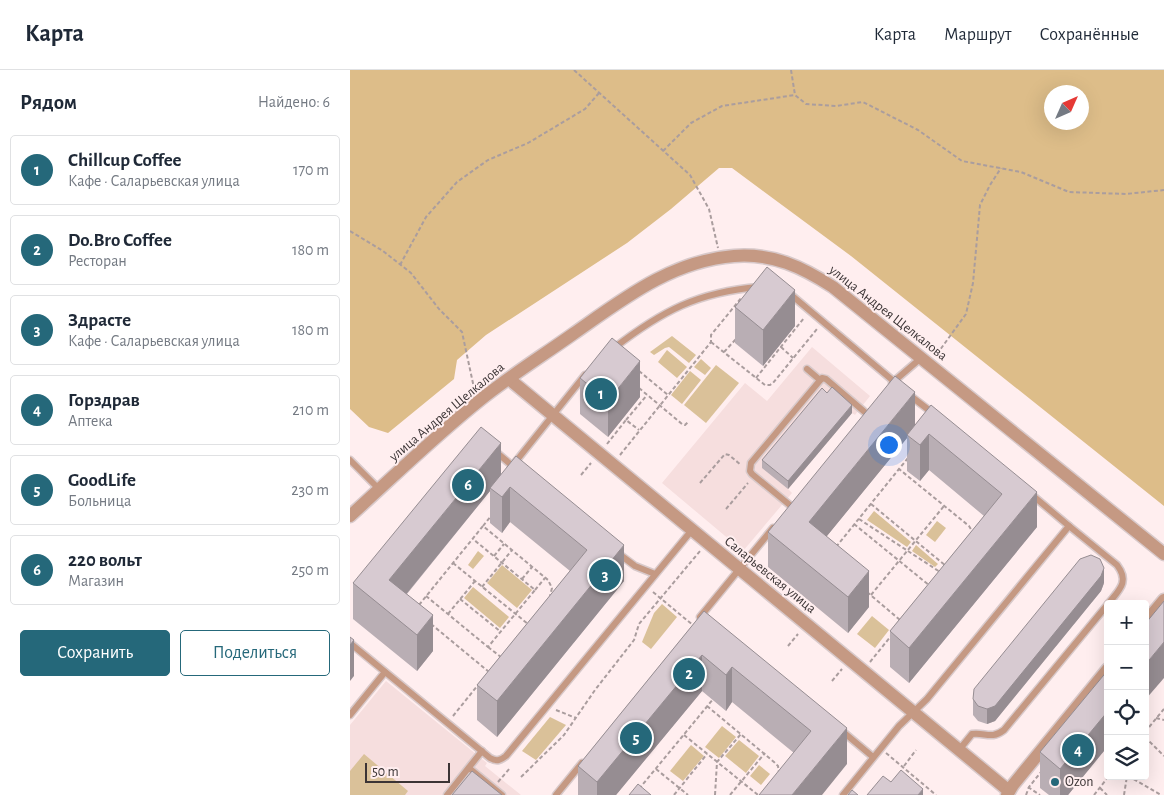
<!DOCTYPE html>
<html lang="ru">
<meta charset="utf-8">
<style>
:root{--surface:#fff;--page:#f2f2f3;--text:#1f2937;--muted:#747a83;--line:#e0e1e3;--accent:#25687a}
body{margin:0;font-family:"Alegreya Sans",sans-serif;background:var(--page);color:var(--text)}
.controls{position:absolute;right:15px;bottom:15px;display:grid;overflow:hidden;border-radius:5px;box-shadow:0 5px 20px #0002}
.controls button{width:45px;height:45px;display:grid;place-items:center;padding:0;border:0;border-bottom:1px solid var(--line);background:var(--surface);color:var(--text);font:25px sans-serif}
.compass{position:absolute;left:694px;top:15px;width:45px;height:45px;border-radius:50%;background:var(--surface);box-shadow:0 5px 20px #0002;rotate:45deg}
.scale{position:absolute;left:15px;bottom:12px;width:85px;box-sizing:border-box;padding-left:5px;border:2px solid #3b3435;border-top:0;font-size:14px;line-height:18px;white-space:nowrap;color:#3b3435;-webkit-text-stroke:4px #ffeeef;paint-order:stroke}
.you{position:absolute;left:538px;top:374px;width:18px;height:18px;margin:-12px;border:4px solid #fff;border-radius:50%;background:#1a73e8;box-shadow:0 0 0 8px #1a73e833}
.badge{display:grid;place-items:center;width:32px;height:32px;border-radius:50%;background:var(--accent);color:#fff;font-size:16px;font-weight:700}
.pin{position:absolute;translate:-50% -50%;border:2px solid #fff;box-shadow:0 1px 5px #0006}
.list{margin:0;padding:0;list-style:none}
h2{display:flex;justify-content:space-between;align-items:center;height:65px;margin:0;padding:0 20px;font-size:21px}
h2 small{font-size:16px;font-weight:400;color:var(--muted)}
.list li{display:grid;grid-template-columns:32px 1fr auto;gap:15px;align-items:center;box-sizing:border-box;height:70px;margin:0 10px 10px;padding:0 10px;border:1px solid var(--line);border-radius:5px}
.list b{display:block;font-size:19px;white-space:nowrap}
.list p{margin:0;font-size:16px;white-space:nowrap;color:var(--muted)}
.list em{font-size:16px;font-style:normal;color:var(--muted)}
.actions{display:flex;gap:10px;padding:15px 20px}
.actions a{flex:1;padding:11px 0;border:1px solid var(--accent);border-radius:5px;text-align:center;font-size:18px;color:var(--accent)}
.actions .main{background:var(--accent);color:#fff}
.icon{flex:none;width:28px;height:28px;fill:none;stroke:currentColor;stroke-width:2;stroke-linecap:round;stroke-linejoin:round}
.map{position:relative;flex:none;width:814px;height:725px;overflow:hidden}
header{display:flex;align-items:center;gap:30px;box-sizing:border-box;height:70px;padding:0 25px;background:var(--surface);border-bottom:1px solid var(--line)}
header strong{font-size:24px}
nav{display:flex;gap:28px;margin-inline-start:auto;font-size:18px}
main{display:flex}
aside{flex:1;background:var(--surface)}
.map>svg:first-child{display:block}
.built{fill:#f6dede}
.green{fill:#dac199}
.forest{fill:#ddbd89;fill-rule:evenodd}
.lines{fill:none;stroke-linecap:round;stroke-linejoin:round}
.lane-casing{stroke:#d8c9ca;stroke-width:9}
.street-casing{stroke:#d8c9ca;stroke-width:15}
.path{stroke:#aa9d9e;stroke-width:2;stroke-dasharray:4 2.5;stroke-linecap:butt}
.lane{stroke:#c59983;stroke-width:6}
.street{stroke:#c59983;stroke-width:12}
.wall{fill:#b9aeb4}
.shaded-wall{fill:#968d92}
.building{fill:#d7cad1;stroke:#968d92}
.poi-dot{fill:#25687a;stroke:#ffeeef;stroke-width:2}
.labels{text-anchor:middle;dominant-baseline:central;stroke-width:4;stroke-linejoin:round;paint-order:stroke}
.street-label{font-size:14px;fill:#3b3435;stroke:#ffeeef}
.poi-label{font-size:14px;fill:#3b3435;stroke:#ffeeef;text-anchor:start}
</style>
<header>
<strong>Карта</strong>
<nav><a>Карта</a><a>Маршрут</a><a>Сохранённые</a></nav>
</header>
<main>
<aside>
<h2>Рядом<small>Найдено: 6</small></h2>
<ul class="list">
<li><span class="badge">1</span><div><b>Chillcup Coffee</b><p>Кафе · Саларьевская улица</p></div><em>170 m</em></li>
<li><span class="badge">2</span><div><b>Do.Bro Coffee</b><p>Ресторан</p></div><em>180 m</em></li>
<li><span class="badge">3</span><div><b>Здрасте</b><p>Кафе · Саларьевская улица</p></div><em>180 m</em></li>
<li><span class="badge">4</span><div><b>Горздрав</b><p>Аптека</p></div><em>210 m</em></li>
<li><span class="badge">5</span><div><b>GoodLife</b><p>Больница</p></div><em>230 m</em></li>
<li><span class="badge">6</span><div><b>220 вольт</b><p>Магазин</p></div><em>250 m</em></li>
</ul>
<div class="actions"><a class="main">Сохранить</a><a>Поделиться</a></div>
</aside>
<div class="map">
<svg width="814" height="725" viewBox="0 0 814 725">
<rect width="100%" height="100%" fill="#ffeeef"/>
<g class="built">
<path d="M462,277L520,326L505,345L502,343L438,419L442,423L393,481L312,413L395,313L417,331Z"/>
<path d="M36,611L137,693L135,696L171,725H0V655Z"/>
</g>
<g class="green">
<path d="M322,266L346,285L339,293L319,277L315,278L304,285L300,282Z"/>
<path d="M317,280L337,297L327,308L308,292Z"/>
<path d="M351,289L361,298L355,305L344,297Z"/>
<path d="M366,295L389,313L356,353L334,335Z"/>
<path d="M340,301L351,310L332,334L321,325Z"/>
<path d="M524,441L561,472L557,477L517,450Z"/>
<path d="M587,451L596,458L585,472L576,465Z"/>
<path d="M566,475L588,494L585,497L562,481Z"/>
<path d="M128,481L134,486L123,499L118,495Z"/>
<path d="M152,495L182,520L167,538L137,513Z"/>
<path d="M123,517L159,547L150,558L114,528Z"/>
<path d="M312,534L327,547L301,579L292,572L304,543Z"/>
<path d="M522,546L539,560L525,578L507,564Z"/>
<path d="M200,647L216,655L186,690L172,681Z"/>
<path d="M372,656L386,667L369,688L355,677Z"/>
<path d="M389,670L409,686L396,703L375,686Z"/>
<path d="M341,675L354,686L333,711L320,701Z"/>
<path d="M14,684L58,721L55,725H0V701Z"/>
<path d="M409,695L420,704L411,715L400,706Z"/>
</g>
<path class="forest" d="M0,0H814V436L501,186L382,98H369L321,139L277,173L136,265L107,290L104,309L38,363L19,357L0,339ZM702,22H732V52H702Z"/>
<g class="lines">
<defs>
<g id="lane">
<path d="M440,224L547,314"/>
<path d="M264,278C312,241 348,222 409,217"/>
<path d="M457,299L470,310"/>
<path d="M542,313L571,288"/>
<path d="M558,324L584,344"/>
<path d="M146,382L165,398"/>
<path d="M0,390L29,419"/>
<path d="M163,395L235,305"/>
<path d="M441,436L402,404L400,401L401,393L472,308L476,309L517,344"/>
<path d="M719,456L767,495C780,512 769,520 758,534"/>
<path d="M269,484L285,496L305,504"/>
<path d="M350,547L423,458"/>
<path d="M0,573L140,688C147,692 151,690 156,686L342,460"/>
<path d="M0,645L35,602"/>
<path d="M492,661L523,687"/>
<path d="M609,680L622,664C635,662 641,670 654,660L758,534"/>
<path d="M119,698L152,725"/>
<path d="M97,725L132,681"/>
<path d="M206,725L232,693"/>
<path d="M493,725L549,656L577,629L719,456L682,425"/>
</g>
<g id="street">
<path d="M159,309L659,721"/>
<path d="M0,446C43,407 85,366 130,330C160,306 192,286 223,264C273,229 321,191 384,186C423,183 452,197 483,217L814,484"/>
<path d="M795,553L814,530"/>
<path d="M657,725L663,715L758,599"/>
</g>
</defs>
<use href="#lane" class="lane-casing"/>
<use href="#street" class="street-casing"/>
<g class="path">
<path d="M224,0L340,105L359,139L368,178"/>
<path d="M441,0L445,25L456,34L486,36L513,32L568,60L612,91L671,102L719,122L776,124L814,120"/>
<path d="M313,81L341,53L372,36L445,25"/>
<path d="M0,161L33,181L61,203L89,239L112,262L124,318"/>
<path d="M50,195L76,147L107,112L138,90L178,73L235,39L249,23"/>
<path d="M361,272L415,315H420L423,313L467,259"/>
<path d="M431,277L443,288"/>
<path d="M374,282L386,269"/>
<path d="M587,284L616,244L623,213L630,135L640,115L651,98"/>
<path d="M289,301L318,325"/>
<path d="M406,308L454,248"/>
<path d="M289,318L332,354L335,355L338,352"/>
<path d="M276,350L297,325"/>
<path d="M257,374L276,350L289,360"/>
<path d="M270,385L361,272V265L392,227"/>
<path d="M558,388L549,399L619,456L622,461"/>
<path d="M231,405L241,393"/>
<path d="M350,413L375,384L379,385L391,395"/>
<path d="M521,434L596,496"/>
<path d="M376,439L398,413"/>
<path d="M509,449L590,502"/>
<path d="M504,454L580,516"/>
<path d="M133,456L141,446"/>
<path d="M486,477L549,399"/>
<path d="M144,486L154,474"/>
<path d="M103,493L178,554"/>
<path d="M172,509L182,497"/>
<path d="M132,517L162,480"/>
<path d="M185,520L195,508"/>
<path d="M303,522L344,556"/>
<path d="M517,522L550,550"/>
<path d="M521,525L594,436"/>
<path d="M76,526L138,577L185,520L123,469"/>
<path d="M110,529L151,562"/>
<path d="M69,535L133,456L198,510L202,518L200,526"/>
<path d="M98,544L125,511"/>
<path d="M81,554L139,602"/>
<path d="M438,576L448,564"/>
<path d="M138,577L151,587"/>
<path d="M520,592L541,566"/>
<path d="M482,611L492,599"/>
<path d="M357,636L424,692L428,696L429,703"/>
<path d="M206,640L226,648"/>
<path d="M103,646L128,615"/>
<path d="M806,648L814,650"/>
<path d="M795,662L814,639"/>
<path d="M334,665L408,725"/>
<path d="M795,667L814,686"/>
<path d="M536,683L586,725"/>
<path d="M554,696L566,680"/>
<path d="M306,699L338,725"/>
<path d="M778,706L811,725"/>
<path d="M171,707L214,665L245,620L284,570L289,554L350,481"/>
<path d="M148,712L160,698"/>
<path d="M678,717L690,725"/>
<path d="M750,718L757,725"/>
<path d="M289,719L364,628"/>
<path d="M324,725L357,684"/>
<path d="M365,725L367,692L391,664"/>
<path d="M380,725L415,683"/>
<path d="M676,725L679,717L691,702"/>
<path d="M744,725L759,706"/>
<path d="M774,725L777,706"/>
</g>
<use href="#lane" class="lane"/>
<use href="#street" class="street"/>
</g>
<g class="wall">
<path d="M385,237L445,256L413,296L385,273Z"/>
<path d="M230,308L290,327L258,367L230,344Z"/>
<path d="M581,335L687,457L559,613L540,597V561L634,446L579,400L570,411L557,401V368L476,467L519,537L498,563L418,497V462L565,355Z"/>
<path d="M502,343L438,419L412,398V390Z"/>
<path d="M151,405L274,511L147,667L127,650V615L220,501L160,452L152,463L140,453V421L57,524L83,581L67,601L3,549V513Z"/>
<path d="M754,513L751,521L645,651L637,654L628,651L623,645V629Z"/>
<path d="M354,541L497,694L444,683L382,632L376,641L352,621L266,725H228V696Z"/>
<path d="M758,600V676L718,725H699L690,718V682Z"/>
</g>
<g class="shaded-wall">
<path d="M445,220V256L413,296V260Z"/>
<path d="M290,291V327L258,367V331Z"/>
<path d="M565,322V358L557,365V368L459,488V452Z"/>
<path d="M502,335V343L438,419V411Z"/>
<path d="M579,364V400L570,411V375Z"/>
<path d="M151,373V409L140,418V421L40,544L39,510Z"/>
<path d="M160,417V452L152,463V427Z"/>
<path d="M687,422V457L559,613V578Z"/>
<path d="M274,475V511L147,667V631Z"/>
<path d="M754,498V513L751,521L645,651L637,654V639Z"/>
<path d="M519,501V537L498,563V527Z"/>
<path d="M83,545V581L67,601V565Z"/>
<path d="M4,570V606L0,611V575Z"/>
<path d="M814,572V608L795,630V595Z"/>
<path d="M352,585V621L266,725H247V712Z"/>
<path d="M382,597V632L376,641V605Z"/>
<path d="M758,641V676L718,725H710V699Z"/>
<path d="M497,658V694L472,725H442Z"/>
<path d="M573,719V725H568Z"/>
</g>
<g class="building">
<path d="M417,197L445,220L413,260L385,237Z"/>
<path d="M262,268L290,291L258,331L230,308Z"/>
<path d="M545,306L565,322L459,452L519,501L498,527L418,462Z"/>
<path d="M482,317L502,335L438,411L412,390L472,318L477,323Z"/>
<path d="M581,335L687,422L559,578L540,561L652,424L579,364L570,375L557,365Z"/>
<path d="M131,357L151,373L39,510L83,545L67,565L3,513Z"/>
<path d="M166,386L274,475L147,631L127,615L237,480L160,417L152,427L140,418Z"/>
<path d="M741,485L750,489L754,498L751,506L645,636L637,639L628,636L623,629L624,619L730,489Z"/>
<path d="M814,531V572L795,595V554Z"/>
<path d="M354,541L497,658L442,725H409L461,661L382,597L376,605L352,585L247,712L228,696Z"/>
<path d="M0,567L4,570L0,575Z"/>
<path d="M758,600V641L710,699L690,682Z"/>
<path d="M551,700L573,719L568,725H517L533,706L541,712Z"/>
<path d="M122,701L152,725H102Z"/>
<path d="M288,714L301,725H279Z"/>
<path d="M502,720L508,725H498Z"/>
</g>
<circle class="poi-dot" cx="705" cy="712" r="5"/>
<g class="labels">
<g class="street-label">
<text transform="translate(538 243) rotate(38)">улица Андрея Щелкалова</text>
<text transform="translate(97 342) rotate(-40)">улица Андрея Щелкалова</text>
<text transform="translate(420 505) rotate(39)">Саларьевская улица</text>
</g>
<g class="poi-label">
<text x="715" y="712">Ozon</text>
</g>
</g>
</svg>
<div class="controls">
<button>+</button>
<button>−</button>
<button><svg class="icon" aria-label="locate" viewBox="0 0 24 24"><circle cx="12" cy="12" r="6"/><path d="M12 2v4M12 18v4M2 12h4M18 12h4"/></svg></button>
<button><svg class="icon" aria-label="layers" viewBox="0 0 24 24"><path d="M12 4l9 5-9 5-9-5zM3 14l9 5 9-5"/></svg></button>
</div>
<svg class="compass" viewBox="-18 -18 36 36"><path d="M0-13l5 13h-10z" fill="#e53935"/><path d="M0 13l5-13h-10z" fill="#747a83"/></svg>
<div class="scale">50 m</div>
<div class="you"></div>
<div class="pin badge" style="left:251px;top:324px">1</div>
<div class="pin badge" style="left:339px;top:604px">2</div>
<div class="pin badge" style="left:255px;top:505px">3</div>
<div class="pin badge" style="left:728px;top:680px">4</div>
<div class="pin badge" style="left:286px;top:668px">5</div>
<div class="pin badge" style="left:118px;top:415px">6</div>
</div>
</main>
